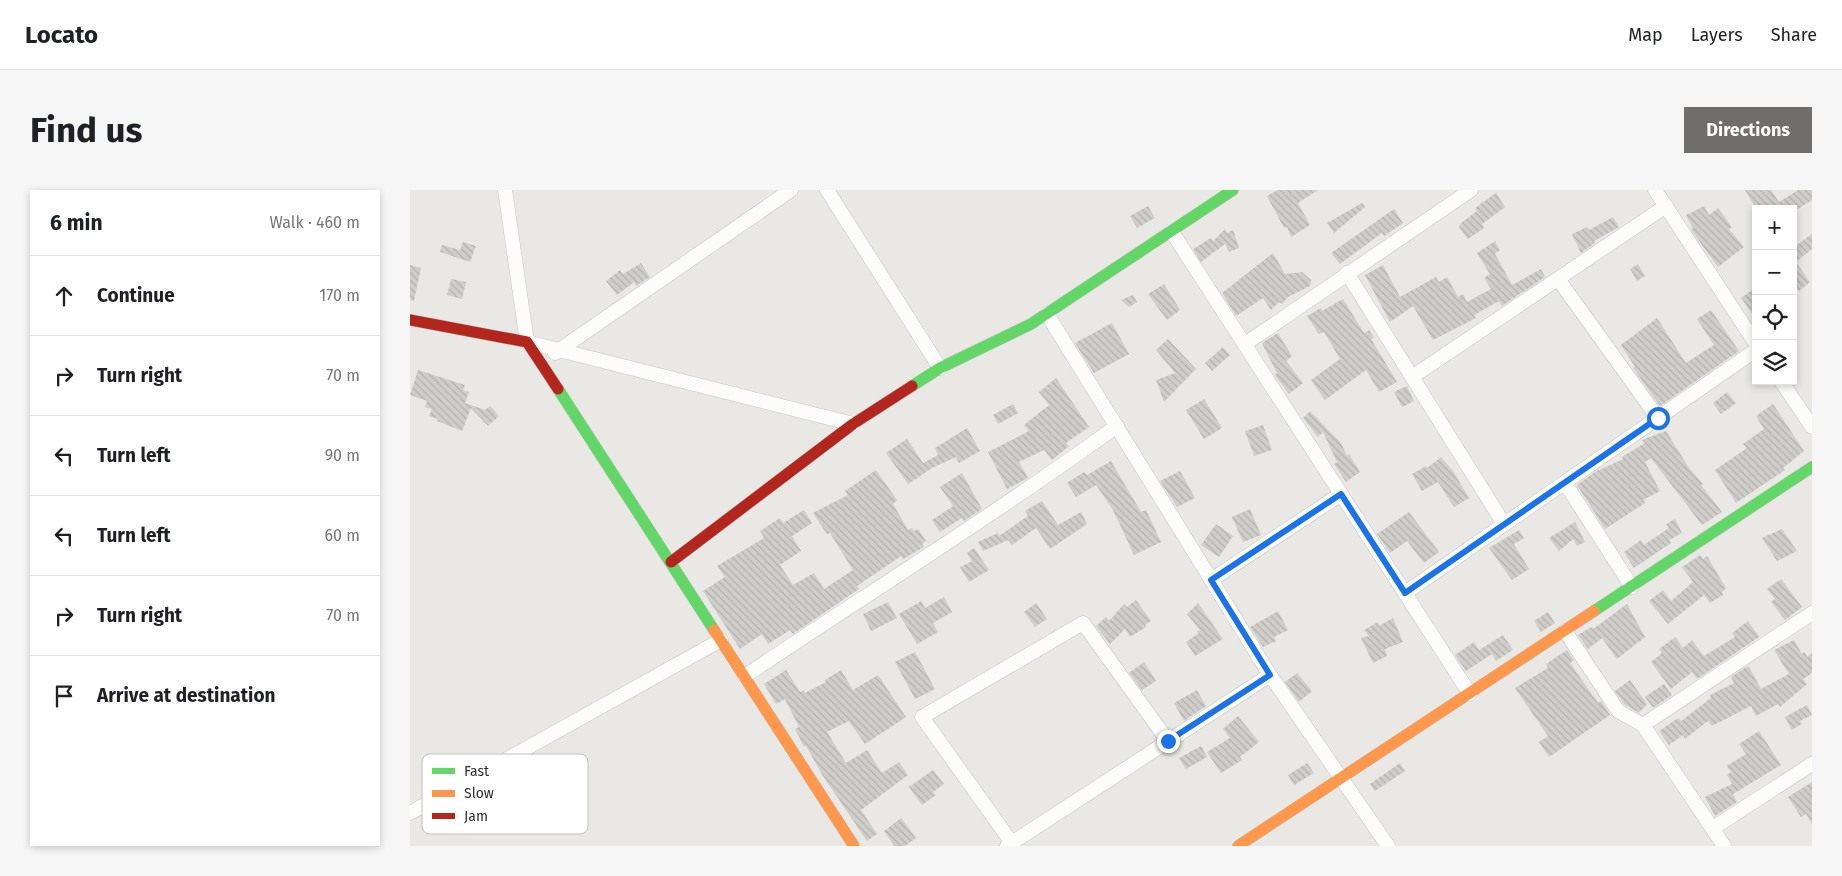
<!DOCTYPE html>
<meta charset="utf-8">
<style>
:root{--surface:#fff;--page:#f6f6f6;--text:#202124;--muted:#757577;--line:#e0e0e0;--accent:#6f6e6d}
body{margin:0;font-family:"Fira Sans",sans-serif;background:var(--page);color:var(--text)}
.controls{position:absolute;right:15px;top:15px;display:grid;overflow:hidden;border-radius:0px;box-shadow:0 2px 8px #0003}
.controls button{width:45px;height:45px;display:grid;place-items:center;padding:0;border:0;border-bottom:1px solid var(--line);background:var(--surface);color:var(--text);font:25px sans-serif}
.stop{position:absolute;width:15px;height:15px;margin:-11px;border:4px solid #1a73e8;border-radius:50%;background:#fff}
.stop.end{background:#1a73e8;border-color:#fff;box-shadow:0 1px 5px #0008}
.list{margin:0;padding:0;list-style:none}
h2{display:flex;justify-content:space-between;align-items:center;height:65px;margin:0;padding:0 20px;font-size:21px}
h2 small{font-size:16px;font-weight:400;color:var(--muted)}
.list li{display:grid;grid-template-columns:32px 1fr auto;gap:15px;align-items:center;box-sizing:border-box;height:80px;padding:0 20px;border-top:1px solid var(--line)}
.list b{display:block;font-size:19px;white-space:nowrap}
.list em{font-size:16px;font-style:normal;color:var(--muted)}
.icon{flex:none;width:28px;height:28px;fill:none;stroke:currentColor;stroke-width:2;stroke-linecap:round;stroke-linejoin:round}
.map{position:relative;flex:none;width:1402px;height:656px;overflow:hidden;border-radius:0px}
header{display:flex;align-items:center;gap:30px;box-sizing:border-box;height:70px;padding:0 25px;background:var(--surface);border-bottom:1px solid var(--line)}
header strong{font-size:24px}
nav{display:flex;gap:28px;margin-inline-start:auto;font-size:18px}
.intro{display:flex;align-items:center;justify-content:space-between;box-sizing:border-box;height:120px;padding:0 30px}
h1{margin:0;font-size:35px}
.button{padding:12px 22px;border-radius:0px;background:var(--accent);color:#fff;font-size:18px;font-weight:700}
main{display:flex;gap:30px;padding:0 30px}
aside{flex:1;background:var(--surface);border-radius:0px;box-shadow:0 2px 8px #0003}
.map>svg:first-child{display:block}
.building{fill:url(#building-back-hatch)}
.lines{fill:none;stroke-linecap:round;stroke-linejoin:round}
.street-casing{stroke:#c4c4c3;stroke-width:15}
.fast-casing{stroke:#c4c4c3;stroke-width:12}
.slow-casing{stroke:#c4c4c3;stroke-width:12}
.jam-casing{stroke:#c4c4c3;stroke-width:12}
.street{stroke:#fcfcfb;stroke-width:14}
.fast{stroke:#63d668;stroke-width:11}
.slow{stroke:#ff974d;stroke-width:11}
.jam{stroke:#b3261e;stroke-width:11}
.route{stroke:#1a73e8;stroke-width:6}
.key{fill:#fff;stroke:#c0c0c0;stroke-width:1}
.key-label{font-size:14px;fill:#2d2d2d}
</style>
<header>
<strong>Locato</strong>
<nav><a>Map</a><a>Layers</a><a>Share</a></nav>
</header>
<div class="intro"><h1>Find us</h1><a class="button">Directions</a></div>
<main>
<aside>
<h2>6 min<small>Walk · 460 m</small></h2>
<ul class="list">
<li><svg class="icon" aria-label="ahead" viewBox="0 0 24 24"><path d="M12 20V5M6 11l6-6 6 6"/></svg><div><b>Continue</b></div><em>170 m</em></li>
<li><svg class="icon" aria-label="right" viewBox="0 0 24 24"><path d="M7 20v-9h11M14 6l5 5-5 5"/></svg><div><b>Turn right</b></div><em>70 m</em></li>
<li><svg class="icon" aria-label="left" viewBox="0 0 24 24"><path d="M17 20v-9H6M10 6l-5 5 5 5"/></svg><div><b>Turn left</b></div><em>90 m</em></li>
<li><svg class="icon" aria-label="left" viewBox="0 0 24 24"><path d="M17 20v-9H6M10 6l-5 5 5 5"/></svg><div><b>Turn left</b></div><em>60 m</em></li>
<li><svg class="icon" aria-label="right" viewBox="0 0 24 24"><path d="M7 20v-9h11M14 6l5 5-5 5"/></svg><div><b>Turn right</b></div><em>70 m</em></li>
<li><svg class="icon" aria-label="arrive" viewBox="0 0 24 24"><path d="M6 21V4h12l-3 4 3 4H6"/></svg><div><b>Arrive at destination</b></div></li>
</ul>
</aside>
<div class="map">
<svg width="1402" height="656" viewBox="0 0 1402 656">
<defs>
<pattern id="building-back-hatch" width="6" height="6" patternUnits="userSpaceOnUse" patternTransform="scale(1.25)"><rect width="6" height="6" fill="#cfcecb"/><path d="M-1 5l2 2M0 0l6 6M5-1l2 2" fill="none" stroke="#b2b1af"/></pattern>
</defs>
<rect width="100%" height="100%" fill="#eae8e4"/>
<g class="building">
<path d="M868,0H908L888,13L900,35L881,47L877,37L874,38L857,6Z"/>
<path d="M1335,0H1361L1369,12L1388,0H1402V10L1388,19H1346Z"/>
<path d="M1086,3L1095,17L1072,34L1074,38L1058,49L1049,37L1051,33L1067,21L1065,18Z"/>
<path d="M952,13L955,17L924,43L917,33Z"/>
<path d="M738,16L745,28L727,38L720,26Z"/>
<path d="M1294,16L1299,25L1308,18L1322,37L1319,39L1334,57L1308,77L1281,40L1283,38L1276,25Z"/>
<path d="M984,19L993,33L974,46L972,43L930,74L921,63Z"/>
<path d="M1203,27L1209,37L1184,51L1185,53L1171,63L1162,44L1177,37L1179,40Z"/>
<path d="M815,39L817,43L823,40L829,58L819,62L815,54L791,72L783,59L801,48L803,51Z"/>
<path d="M1402,44V59L1386,72L1400,92L1389,101L1383,93V58Z"/>
<path d="M1085,51L1090,60L1085,64L1102,95L1131,79L1135,87L1092,116L1089,111L1064,125L1066,128L1023,150L1003,116L980,132L955,85L973,75L990,107L1026,87L1029,92L1037,87L1048,107L1053,104L1057,112L1081,99L1074,88L1080,84L1067,63Z"/>
<path d="M53,52L66,56L60,72L30,62L32,55L50,60Z"/>
<path d="M863,63L875,84L892,82L901,90L900,96L878,107L872,114L869,112L861,120L853,108L826,126L812,103Z"/>
<path d="M231,73L240,87L226,96L224,92L207,105L196,91L210,80L213,84Z"/>
<path d="M1228,74L1235,86L1227,91L1220,79Z"/>
<path d="M0,75L11,78L4,111L0,110Z"/>
<path d="M41,89L56,92L52,109L37,105Z"/>
<path d="M754,94L770,120L757,130L738,104Z"/>
<path d="M1342,100L1346,106V129L1331,108Z"/>
<path d="M723,105L727,112L719,117L711,110Z"/>
<path d="M933,109L954,143L959,140L964,148L961,149L987,192L969,202L956,180L915,210L901,190L930,169L914,142L909,144L897,126L911,118L912,121Z"/>
<path d="M1301,120L1329,161L1250,216L1223,178L1225,177L1211,155L1247,128L1276,173L1304,155L1287,129Z"/>
<path d="M702,133L719,164L684,183L665,153Z"/>
<path d="M868,143L882,166L876,171L893,193L879,204L865,185L867,183L852,153Z"/>
<path d="M758,149L786,179L754,212L746,190L765,183L746,160Z"/>
<path d="M813,157L820,165L802,181L795,173Z"/>
<path d="M8,180L55,195L53,200L59,202L55,213L75,220L80,216L89,226L78,236L61,218L52,241L27,231L28,229L19,226L22,219L15,217L17,211L0,205Z"/>
<path d="M646,188L679,237L656,253L659,256L642,270L634,260L609,272L618,288L597,299L578,262L619,241L614,235L639,215L629,202Z"/>
<path d="M997,196L1004,211L992,217L984,202Z"/>
<path d="M1317,202L1326,213L1311,224L1303,213Z"/>
<path d="M794,209L812,238L794,249L776,220Z"/>
<path d="M603,214L608,223L588,234L583,225Z"/>
<path d="M1363,214L1394,261L1373,278L1375,280L1326,313L1305,280L1337,258L1333,254L1354,239L1346,226Z"/>
<path d="M900,221L931,253L937,266L939,264L950,282L936,292L924,274L927,272L913,242L908,247L893,228Z"/>
<path d="M853,235L862,260L844,266L835,241Z"/>
<path d="M557,238L570,261L549,273L546,267L522,278L498,294L476,263L497,249L513,273L528,265L525,258Z"/>
<path d="M1256,241L1279,278L1293,294L1291,295L1312,322L1292,335L1241,268L1235,272L1250,301L1233,310L1235,313L1195,339L1167,295L1185,282L1213,269L1212,267L1235,253L1232,250Z"/>
<path d="M1031,267L1043,281L1059,308L1044,317L1028,292L1012,301L1002,284L1016,276L1017,278Z"/>
<path d="M701,271L731,322L736,320L751,352L724,365L703,320L686,295L666,307L657,293L674,282L677,285Z"/>
<path d="M466,280L487,310L483,314L498,340L502,338L504,341L508,339L516,351L512,354L514,357L493,369L491,366L447,396L449,399L383,444L380,440L358,454L352,444L330,459L293,401L315,387L307,376L354,348L350,341L370,328L373,333L394,320L402,333L382,346L391,361L370,375L383,395L404,383L414,399L443,380L420,343L417,344L403,323L438,305L435,301Z"/>
<path d="M770,281L785,308L767,317L750,291Z"/>
<path d="M552,283L572,319L554,331L552,328L530,342L522,330L543,316L530,297Z"/>
<path d="M632,311L648,335L671,322L677,334L640,359L626,338L602,355L598,350L573,361L568,352L588,343L589,346L618,326L615,321Z"/>
<path d="M840,319L851,345L833,352L822,327Z"/>
<path d="M999,322L1029,362L1014,373L997,351L980,363L967,344Z"/>
<path d="M1265,329L1272,343L1259,350L1261,353L1224,378L1214,362L1231,350L1234,355L1259,338L1256,334Z"/>
<path d="M1165,332L1175,352L1167,356L1163,349L1149,361L1139,348Z"/>
<path d="M806,334L823,346L809,367L791,355Z"/>
<path d="M1372,339L1387,361L1367,371L1352,348Z"/>
<path d="M1109,340L1114,348L1104,354L1119,379L1102,390L1079,358Z"/>
<path d="M564,358L579,380L559,392L550,377L562,371L557,363Z"/>
<path d="M1290,365L1293,369L1297,366L1316,398L1312,402L1313,405L1300,413L1294,405L1258,434L1239,411L1253,400L1261,411L1283,392L1272,377Z"/>
<path d="M1371,389L1392,417L1375,430L1361,412L1365,409L1357,399Z"/>
<path d="M534,407L542,422L523,433L528,442L507,454L489,424L511,411L515,418Z"/>
<path d="M726,410L741,431L735,435L736,437L720,447L715,439L700,454L686,436L696,427L699,431L714,414L717,417Z"/>
<path d="M478,412L487,428L461,441L453,424Z"/>
<path d="M626,413L637,429L625,437L614,422Z"/>
<path d="M788,413L813,449L785,466L776,452L789,443L787,441L790,440L777,424Z"/>
<path d="M1217,414L1235,447L1207,469L1192,448L1178,459L1168,445L1181,437L1183,439Z"/>
<path d="M868,421L878,440L864,447L866,451L853,457L840,437Z"/>
<path d="M1138,422L1145,433L1131,442L1124,431Z"/>
<path d="M983,428L993,452L975,459L977,466L963,473L951,448L959,446L954,440L968,432L969,436Z"/>
<path d="M1338,431L1349,447L1287,489L1282,482L1261,499L1241,472L1252,463L1249,459L1265,447L1273,458L1282,450L1294,466L1325,447L1322,443Z"/>
<path d="M1093,445L1103,460L1086,471L1082,464L1056,481L1045,465L1064,452L1069,460Z"/>
<path d="M1384,450L1392,464L1395,462L1397,467L1402,463V483L1393,489L1397,494L1370,517L1368,514L1346,526L1341,516L1302,536L1298,531L1275,549L1273,545L1259,555L1249,541L1268,528L1271,531L1301,508L1300,505L1324,493L1321,487L1336,477H1339L1351,499L1379,484L1364,460Z"/>
<path d="M1157,460L1164,470L1160,473L1188,513L1191,511L1200,525L1139,567L1129,552L1138,546L1105,498L1138,478L1136,474Z"/>
<path d="M505,462L525,499L505,509L485,472Z"/>
<path d="M734,472L746,491L732,500L719,483Z"/>
<path d="M376,480L390,502L394,500L395,503L416,492L415,490L431,480L443,500L468,485L496,527L455,554L439,531L417,542L436,573L457,560L472,583L489,572L498,585L451,620L467,644L457,651L413,586L396,556L394,557L385,539L389,537L375,509L366,514L354,494Z"/>
<path d="M887,483L902,501L889,512L875,492Z"/>
<path d="M1220,490L1237,514L1229,523L1214,514L1205,501Z"/>
<path d="M1254,494L1262,505L1243,518L1235,507Z"/>
<path d="M787,500L796,516L774,531L764,513Z"/>
<path d="M1397,515L1402,525L1390,531L1392,534L1382,540L1375,527Z"/>
<path d="M828,526L849,552L830,567L832,570L811,583L797,562L820,548L813,539Z"/>
<path d="M1349,541L1371,575L1323,604L1327,612L1305,626L1295,607L1322,594L1317,585L1321,582L1317,576L1336,564L1329,554Z"/>
<path d="M791,556L797,567L776,579L769,568Z"/>
<path d="M897,573L904,583L884,595L878,585Z"/>
<path d="M990,573L995,581L965,601L960,594Z"/>
<path d="M523,580L534,594L523,602L526,605L512,615L499,597Z"/>
<path d="M1402,592V634L1396,624L1391,627L1378,607Z"/>
<path d="M491,628L506,648L495,656H484L474,641Z"/>
</g>
<g class="lines">
<defs>
<g id="street">
<path d="M95,0L117,152L443,234"/>
<path d="M417,0L530,178"/>
<path d="M1245,0L1346,154"/>
<path d="M762,42L1060,504"/>
<path d="M937,83L1094,334"/>
<path d="M1148,89L1248,228"/>
<path d="M637,124L860,485L978,656"/>
<path d="M835,154L1061,0"/>
<path d="M145,163L381,0"/>
<path d="M1002,187L1256,16"/>
<path d="M1371,191L1402,237"/>
<path d="M1155,293L1222,397"/>
<path d="M801,390L931,304"/>
<path d="M995,403L1346,160"/>
<path d="M1155,441L1208,521L1233,535L1314,656"/>
<path d="M335,486C459,403 585,324 707,236"/>
<path d="M1233,535L1402,423"/>
<path d="M0,623L311,450"/>
<path d="M1303,638L1402,574"/>
<path d="M602,653L512,527L673,433L758,551"/>
<path d="M597,656L860,485"/>
</g>
<g id="fast">
<path d="M502,196L530,178L621,134L823,0"/>
<path d="M148,199L304,440"/>
<path d="M1184,421L1402,277"/>
</g>
<g id="slow">
<path d="M304,440L444,656"/>
<path d="M828,656L1184,421"/>
</g>
<g id="jam">
<path d="M0,130L117,152L148,199"/>
<path d="M261,372L443,234L502,196"/>
</g>
</defs>
<use href="#street" class="street-casing"/>
<use href="#fast" class="fast-casing"/>
<use href="#slow" class="slow-casing"/>
<use href="#jam" class="jam-casing"/>
<use href="#street" class="street"/>
<use href="#fast" class="fast"/>
<use href="#slow" class="slow"/>
<use href="#jam" class="jam"/>
</g>
<g class="lines">
<path class="route" d="M758,551L860,485L801,390L931,304L995,403L1248,228"/>
</g>
<rect x="12" y="564" width="166" height="80" rx="8" class="key"/>
<rect x="22" y="578" width="23" height="6" fill="#63d668"/>
<rect x="22" y="600" width="23" height="7" fill="#ff974d"/>
<rect x="22" y="623" width="23" height="6" fill="#b3261e"/>
<g class="key-label">
<text x="54" y="586">Fast</text>
<text x="54" y="608">Slow</text>
<text x="54" y="631">Jam</text>
</g>
</svg>
<div class="controls">
<button>+</button>
<button>−</button>
<button><svg class="icon" aria-label="locate" viewBox="0 0 24 24"><circle cx="12" cy="12" r="6"/><path d="M12 2v4M12 18v4M2 12h4M18 12h4"/></svg></button>
<button><svg class="icon" aria-label="layers" viewBox="0 0 24 24"><path d="M12 4l9 5-9 5-9-5zM3 14l9 5 9-5"/></svg></button>
</div>
<div class="stop" style="left:1248px;top:228px"></div>
<div class="stop end" style="left:758px;top:551px"></div>
</div>
</main>
